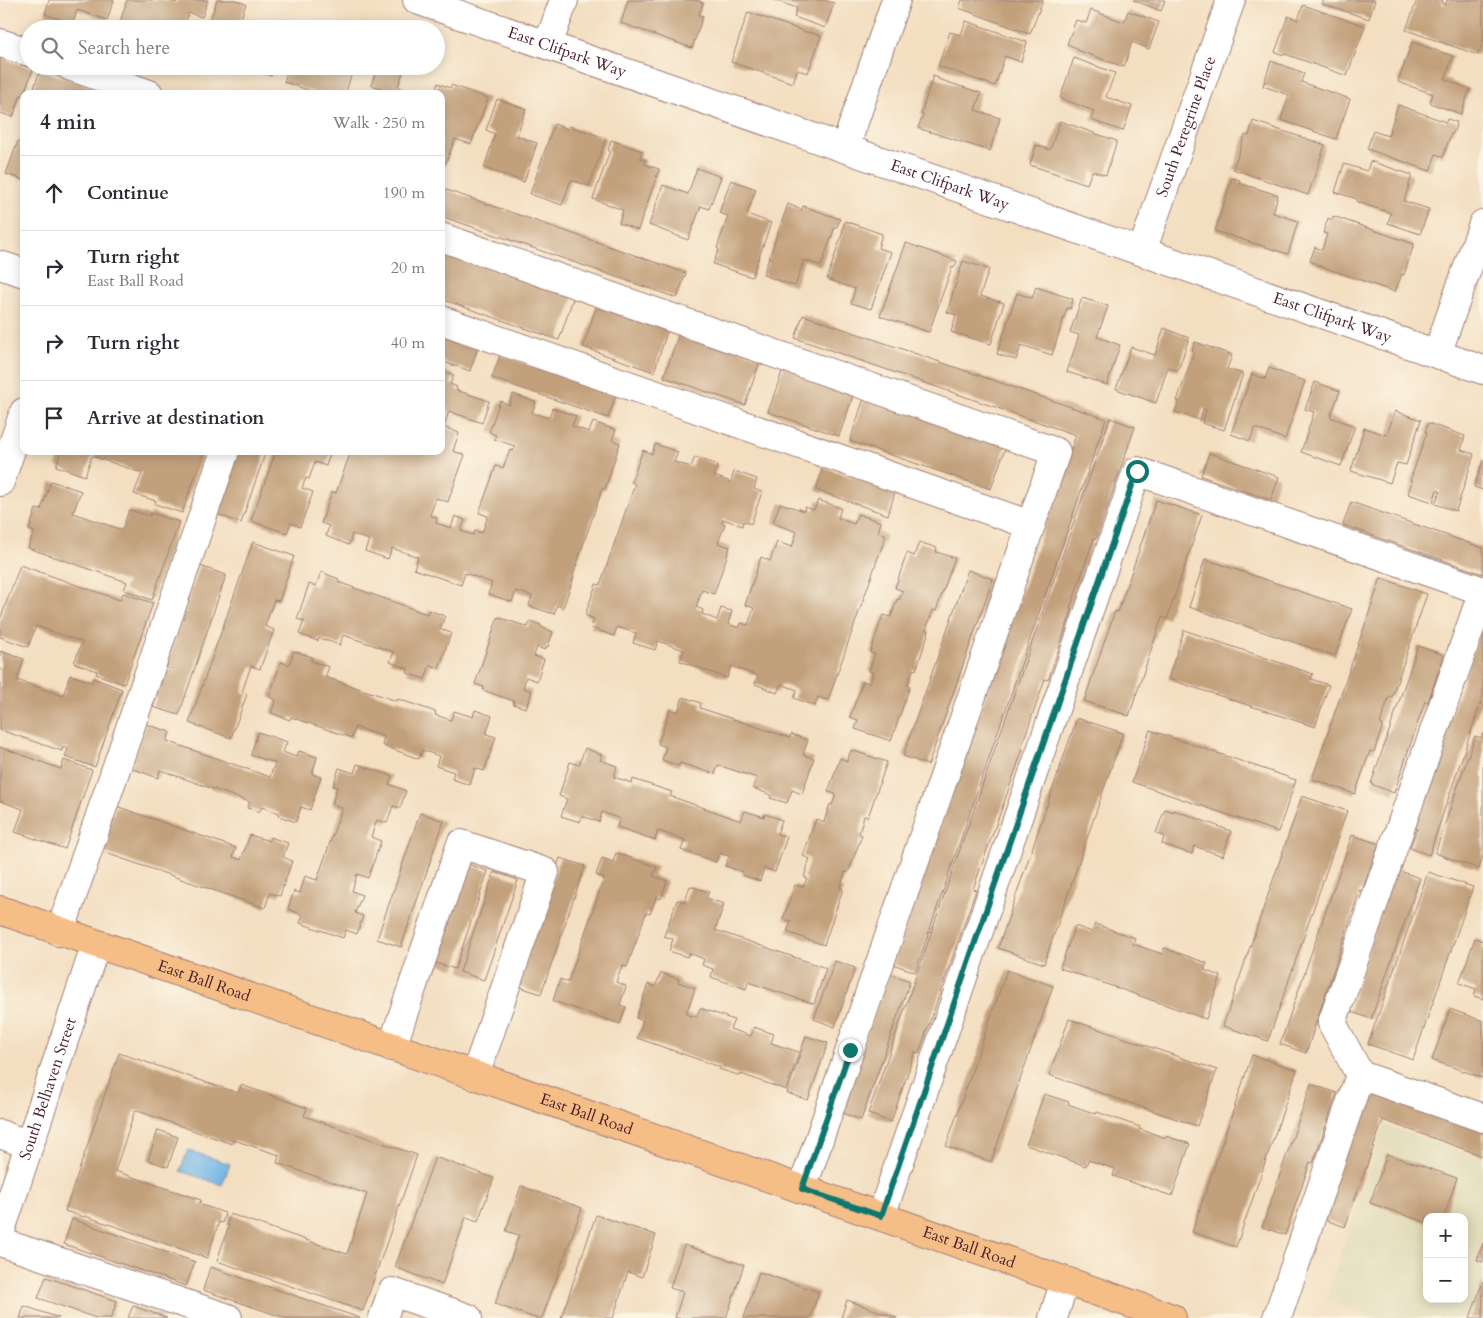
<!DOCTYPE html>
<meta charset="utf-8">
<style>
:root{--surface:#fff;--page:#f2f2f3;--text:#2b2b33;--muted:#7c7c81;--line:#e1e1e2}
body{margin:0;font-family:Cardo,serif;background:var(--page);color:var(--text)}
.controls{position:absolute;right:15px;bottom:15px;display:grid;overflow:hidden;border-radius:10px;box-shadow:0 2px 12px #0003}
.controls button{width:45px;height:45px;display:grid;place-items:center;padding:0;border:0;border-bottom:1px solid var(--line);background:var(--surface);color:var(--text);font:25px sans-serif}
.stop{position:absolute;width:15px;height:15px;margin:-11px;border:4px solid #0f766e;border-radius:50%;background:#fff}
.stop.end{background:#0f766e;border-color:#fff;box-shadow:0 1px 5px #0008}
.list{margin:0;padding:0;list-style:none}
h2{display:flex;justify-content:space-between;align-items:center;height:65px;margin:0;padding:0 20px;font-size:21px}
h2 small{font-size:16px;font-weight:400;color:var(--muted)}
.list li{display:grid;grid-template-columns:32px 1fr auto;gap:15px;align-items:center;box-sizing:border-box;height:75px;padding:0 20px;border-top:1px solid var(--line)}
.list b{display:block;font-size:19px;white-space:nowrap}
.list p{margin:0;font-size:16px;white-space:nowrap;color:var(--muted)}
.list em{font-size:16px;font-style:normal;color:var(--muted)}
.icon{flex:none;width:28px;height:28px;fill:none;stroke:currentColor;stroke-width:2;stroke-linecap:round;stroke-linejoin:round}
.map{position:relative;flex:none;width:1483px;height:1318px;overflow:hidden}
.search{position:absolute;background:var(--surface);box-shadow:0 2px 12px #0003;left:20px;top:20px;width:425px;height:55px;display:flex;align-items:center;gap:12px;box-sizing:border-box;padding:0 18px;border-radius:28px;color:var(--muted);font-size:19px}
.panel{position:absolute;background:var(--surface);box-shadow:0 2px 12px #0003;left:20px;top:90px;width:425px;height:365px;border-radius:10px}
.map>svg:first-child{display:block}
.built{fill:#e2dcba;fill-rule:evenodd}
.water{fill:#6eb4e5;stroke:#5c6a88}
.building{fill:#c2a07b}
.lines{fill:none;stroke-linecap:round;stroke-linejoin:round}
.minor-casing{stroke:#9e7e76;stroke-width:30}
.major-casing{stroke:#9e7e76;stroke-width:30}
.minor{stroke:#fff;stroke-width:28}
.major{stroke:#f6be87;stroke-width:28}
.route{stroke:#0f766e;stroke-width:6}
.labels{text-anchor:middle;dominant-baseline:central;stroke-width:4;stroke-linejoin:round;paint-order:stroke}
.street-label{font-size:16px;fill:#4a1f2b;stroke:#fcf5e5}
</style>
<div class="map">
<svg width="1483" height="1318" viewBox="0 0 1483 1318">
<rect width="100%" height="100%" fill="#fcf5e5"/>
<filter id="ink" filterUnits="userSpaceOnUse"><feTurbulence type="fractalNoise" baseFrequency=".02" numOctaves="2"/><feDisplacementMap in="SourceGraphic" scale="10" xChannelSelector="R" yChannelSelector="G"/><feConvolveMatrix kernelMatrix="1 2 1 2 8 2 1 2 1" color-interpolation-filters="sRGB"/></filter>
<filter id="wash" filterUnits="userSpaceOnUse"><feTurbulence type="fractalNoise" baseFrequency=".0096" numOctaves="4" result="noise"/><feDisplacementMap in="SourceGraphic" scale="20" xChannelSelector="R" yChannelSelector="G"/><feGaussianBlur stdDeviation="1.12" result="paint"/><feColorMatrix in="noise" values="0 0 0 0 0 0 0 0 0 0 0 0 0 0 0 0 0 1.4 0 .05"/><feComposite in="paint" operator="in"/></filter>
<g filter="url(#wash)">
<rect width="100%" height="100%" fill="#f3dec0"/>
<path class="built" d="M1384,1125L1483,1159V1318H1375L1325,1301ZM1427,1217H1464V1299H1427Z"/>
<path class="water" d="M188,1150L230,1164L222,1185L180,1171Z"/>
<g id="blocks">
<g class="building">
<path d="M49,0H114L107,20L77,10L73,24L45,14Z"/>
<path d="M127,0H167L176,3L178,0H208L202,17L189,13L183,29H131L119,25Z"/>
<path d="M217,0H235L246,4L238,27L243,29H207Z"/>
<path d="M628,0H696L703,3L699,15L703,16L692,48L621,23Z"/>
<path d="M774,0H824L834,3L825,28L794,17L797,8Z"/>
<path d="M962,0H1043L1030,34L959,8Z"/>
<path d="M1133,0H1165L1161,11Z"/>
<path d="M1324,0H1375L1369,19L1322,4Z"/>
<path d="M1417,0H1443L1442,4L1445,5L1447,0H1483V42L1478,55L1406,30Z"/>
<path d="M1303,5L1365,26L1347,76L1285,54L1284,55L1275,52L1288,16L1298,20Z"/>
<path d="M1091,10L1124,22L1128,11L1159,22L1149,49L1132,42L1124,67L1077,50V48L1067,44L1076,20L1086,23Z"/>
<path d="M748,12L809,33V32L821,36L808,73L797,70L793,83L731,62Z"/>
<path d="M966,21L1027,42L1021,62L1005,56L995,86L938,66L950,32L961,35Z"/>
<path d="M1412,42L1453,56L1445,79L1470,89L1461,114L1430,103L1433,94L1398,82Z"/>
<path d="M0,57L33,69L23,96L21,95L13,117L0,113Z"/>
<path d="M1074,58L1115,73L1106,97L1132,106L1123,131L1091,120L1094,111L1060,98Z"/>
<path d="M1271,61L1304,73L1301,82L1350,99L1336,139L1281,120L1289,95L1263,86Z"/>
<path d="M245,66H274L271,76Z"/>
<path d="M289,66H368L365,74L353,70L345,94H320L284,82Z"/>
<path d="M378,66H405L398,87L417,94H379L381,88L371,85Z"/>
<path d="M40,70L108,93V94H32Z"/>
<path d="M933,76L939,78L938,79L981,93L975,110L1000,118L990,151L918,128L923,115L921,114Z"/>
<path d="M438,83L450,88L451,85L488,98L471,144L455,139L445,165L441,164V94H434Z"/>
<path d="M497,99L526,109L517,136L537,143L524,182L484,168L495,134L486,130Z"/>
<path d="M1398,105L1446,122L1447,119L1457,122L1453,134H1451L1443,157L1436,154L1430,171L1367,149L1373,131L1388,136Z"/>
<path d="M1060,121L1117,141L1106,175L1092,171L1087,184L1030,165L1036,145L1050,150Z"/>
<path d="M1253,121L1325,145L1308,195L1233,169L1245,135L1249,136Z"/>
<path d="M554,124L568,129L569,126L606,138L589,186L571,180L562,205L530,194Z"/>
<path d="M611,140L642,151L640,158L646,160L644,164L659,169L638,230L619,223L623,210L593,199L610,151L608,150Z"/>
<path d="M18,141L24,144V180L6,174Z"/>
<path d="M1370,161L1412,175L1404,201L1429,209L1420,234L1388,223L1391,213L1357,202V199L1335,192L1344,164L1367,171Z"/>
<path d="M697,168L721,177L709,209L701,206L688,240L649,225L663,185L688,194Z"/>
<path d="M1232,178L1240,180L1239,183L1278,195L1273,213L1298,221L1288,254L1215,231Z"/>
<path d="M731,180L756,189L747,214L771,223L752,277L713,264L719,249L717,248L728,216L719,213Z"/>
<path d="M441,188L686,273L677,298L441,216Z"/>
<path d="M788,204L802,210L803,206L840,219L837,227H835L821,266L804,260L795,286L763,275Z"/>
<path d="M1333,216L1414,244L1404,275L1402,274L1395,292L1317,265V264L1310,261L1315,247L1322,250L1327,234L1323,233L1328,218L1332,220Z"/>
<path d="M845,221L882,234L878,248L891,252L871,309L851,303L855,289L827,279L843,231L842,230Z"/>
<path d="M906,243L957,261L954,268L952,267L929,332L880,316Z"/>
<path d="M441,247L575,293L559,340L441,299Z"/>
<path d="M963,261L989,269L980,296L1004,303L991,344L951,332L956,315L947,312Z"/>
<path d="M1036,287L1073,299L1070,309L1067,308L1052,355L1021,345L1016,360L997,354L1017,293L1032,298Z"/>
<path d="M1082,298L1108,306L1097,337L1120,345L1107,385L1067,372L1079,335L1070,332Z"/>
<path d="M598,302L669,326L654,372L583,347Z"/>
<path d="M803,315L1106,419L915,972L893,964L1076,435L795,338Z"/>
<path d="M1164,328L1189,338L1178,371L1168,367L1156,403L1116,389L1131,347L1155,355Z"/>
<path d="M680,330L761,358L745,405L664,377Z"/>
<path d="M441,335L478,347L470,371L441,361Z"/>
<path d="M1195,342L1232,355L1227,369L1243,374L1224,430L1202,423L1206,410L1203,409L1200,420L1175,412L1179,401H1177L1194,352L1192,351Z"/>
<path d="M500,355L616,395L608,418L492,378Z"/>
<path d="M784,366L855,390L839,436L768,412Z"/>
<path d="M1269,368L1305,381L1285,439L1255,428L1250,441L1231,434L1252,374L1265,379Z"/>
<path d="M441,370L454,375L450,384L457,387L456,390L489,401L482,423L449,411L444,427L459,433L453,451L465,455L448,502L436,498L430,515L437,518L436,523L451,528L455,516L465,520L461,531L473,535L475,531L482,533L488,516L479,513L496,466L503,468L510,450L513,451L515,446L494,439L496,435L489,432L500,401L509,405L513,394L536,402L532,413L549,418L552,408L576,416L572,426L589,432L593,422L616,430L612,440L620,443L605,489H602L573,575L574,576L563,608L557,605L554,614L529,606L532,596L516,591L512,602L488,594L492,583L465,573L461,585L414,569L418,557L392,548L388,559L365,551L369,540L352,534L349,545L326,536L329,526L321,523L332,492L336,493L351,451H441Z"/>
<path d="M1315,382L1340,391L1330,417L1355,426L1341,466L1301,452L1314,412L1305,409Z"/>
<path d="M865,395L1007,443L991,489L850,441Z"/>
<path d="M1395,411L1421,420L1406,465L1397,463L1390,483L1351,471L1364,428L1387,435Z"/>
<path d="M1110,418L1135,427L1096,539L1094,538L1070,609L1072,610L1048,680L1045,679L1021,748L1023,749L973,889L976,890L919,1053L915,1052L891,1122L868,1114Z"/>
<path d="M1428,423L1465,436L1461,450L1474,454L1456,511L1435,504L1440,491L1437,490L1433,502L1408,494L1412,481H1410L1427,432H1425Z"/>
<path d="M655,444L678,452L674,462L691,467L695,457L718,465L714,476L731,482L734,471L757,479L754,489L762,492L751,524L743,521L742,526L723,519L722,523L725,524L718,543L730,547L714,594L702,590L696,607L703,610L702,614L717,620L721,608L732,611L728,624L739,628L741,623L748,625L754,608L745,605L761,557L770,561L777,542L792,547L797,532L773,523L780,503L804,511L805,507L814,510L818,500L841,508L838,518L854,524L858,514L881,522L878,532L886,535L828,700L818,697L815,706L794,698L797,690L781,684L777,693L755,684L758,676L731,666L727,678L680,661L684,650L658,641L655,650L633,643L636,633L617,627L614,636L591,628L594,619L585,615L596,584L600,585L635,484L631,482L643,450L652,454Z"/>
<path d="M61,451H204L182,513L155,504L156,501L134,494L142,473L92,456L85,476L56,466Z"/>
<path d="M238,451H266L241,523L216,514Z"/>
<path d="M276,451H331L326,466L315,462L309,479L306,478L302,488L313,492L300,527L291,523L287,533L251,521Z"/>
<path d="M1209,453L1279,477L1271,500L1201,476Z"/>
<path d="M1483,460V490L1474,487Z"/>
<path d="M823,467L895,492L888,515L816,490Z"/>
<path d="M51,481L81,491L73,513L122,530L129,510L150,516L151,513L179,522L152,600L124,590L127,582L28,548L34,532L29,530L36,509L41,510Z"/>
<path d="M1156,500L1202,515L1167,619L1162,617L1129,716L1084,701L1115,611L1118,612Z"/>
<path d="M1351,502L1483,548V574L1343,525Z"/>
<path d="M253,542L294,556L279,601L274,600L265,626L274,630L260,669L251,666L242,692L247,694L231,738L189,723Z"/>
<path d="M919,542L937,548L936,552L955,558L936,611L933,610L926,630L929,631L916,670L913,669L907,686H910L891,741L855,729L858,720L850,717L863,681L870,683L873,673L869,671L875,654L870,653L883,615L891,617L897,599L899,600L903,591L895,588L907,553L914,556Z"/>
<path d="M1205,559L1352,609L1335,656L1189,607Z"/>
<path d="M20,565L120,600L123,593L153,603L124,684L96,674L97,671L74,663L82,642L36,626L28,647L0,637V620Z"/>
<path d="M200,566L226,575L179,715L153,707Z"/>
<path d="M968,570L993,579L928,765L903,756Z"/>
<path d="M321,572L339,579L338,582L427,614L429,610L445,616L440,629L451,633L439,668L430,665L425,679L407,673L408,669L390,662L394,652L343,635L340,645L319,638L318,641L299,634L304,621L297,619L309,584L316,586Z"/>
<path d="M1381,578L1427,594L1392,697L1389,696L1380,724L1383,725L1374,752L1370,751L1355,794L1312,779Z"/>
<path d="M498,617L528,627L530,621L541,625V627L553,632L548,647L547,646L545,650L537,647L534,656L544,659L537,681L526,677L523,688L532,691L526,708L513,704L514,701L483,690L484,687L475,684Z"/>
<path d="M1483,623V696L1429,855L1410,848L1417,829L1413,827Z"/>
<path d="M1184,630L1313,674L1311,679L1329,685L1315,727L1168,679Z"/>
<path d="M1418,646L1444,655L1428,702L1425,701L1394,793L1371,784Z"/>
<path d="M0,651L24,659L17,680L63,696L70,675L92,682L93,678L122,689L95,767L65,757L68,749L63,747L62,751L0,730Z"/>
<path d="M294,651L312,657L311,661L329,667L325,677L397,701L398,699L436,712L435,715L451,720L454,711L473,717L475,710L492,716L486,734L496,737L484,771L475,768L470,785L452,779L454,772L436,766L439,756L422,750L419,759L382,745L384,737L355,727L352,738L291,717L290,720L271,713L276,700L269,697L281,662L289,665Z"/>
<path d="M683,697L701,703L700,708L790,738L791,734L808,740L803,755L814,758L802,794L792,790L787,803L770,798L771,795L753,788L757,778L718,765L715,774L680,763L679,766L662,760L666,747L658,744L670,709L678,712Z"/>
<path d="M1077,718L1123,733L1044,964L998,948Z"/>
<path d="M146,724L170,732L167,741L270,777L275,763L251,755L258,732L287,742L283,752L296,757L299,751L317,757L312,774L321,777L310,810L301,807L296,822L278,816L279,813L262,807L259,812L247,808L250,802L160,770L158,778L131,768Z"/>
<path d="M1150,730L1296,780L1278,832L1132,782Z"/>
<path d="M1483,733V856L1479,869L1435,853L1475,736L1481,738Z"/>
<path d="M0,747L61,769L64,760L92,770L65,849L15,832L23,809L0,801Z"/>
<path d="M585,748L602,755L600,760L617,766L614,777L632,783L633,779L672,792L670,796L741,821L745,811L764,817L765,814L782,820L777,834L787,837L775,872L764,868L760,881L742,875L743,872L725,866L729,856L719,853L716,862L681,850L685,840L658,831L655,840L617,827L620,819L602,812L599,822L582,816L580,822L561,816L567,799L559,796L570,762L579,765Z"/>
<path d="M851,750L887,762L868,817L864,816L859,834L862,835L848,873L845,872L840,888L843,889L824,945L787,932L791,921L783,919L795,885L803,887L807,878L804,877L810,859L803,856L816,819L824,822L830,804L832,805L836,794L828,792L840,758L847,761Z"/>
<path d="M357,764L392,776L389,784L406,791L400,808L393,806L387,823L377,820L371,837L381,841L368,878L357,874L352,891L362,895L355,913L363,916L357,934L346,930L343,938L300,923L303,915L288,909L294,891L300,893L305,876L317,880L342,808L332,804L337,787L333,786L339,768L354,773Z"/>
<path d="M1302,796L1347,811L1268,1041L1223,1026Z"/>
<path d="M116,806L236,848L233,857L241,860L250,835L269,841L270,837L288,843L283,857L292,861L280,896L270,893L265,908L100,851Z"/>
<path d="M1165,809L1174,812V810L1231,831L1223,856L1194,846L1192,854L1162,844L1164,836L1156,833Z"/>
<path d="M420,813L444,821L401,947L377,939Z"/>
<path d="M1352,835L1379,844L1362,891L1360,890L1306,1053L1280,1044Z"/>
<path d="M616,853L657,867L653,876L667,881L661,899L656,897L650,914L646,913L627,967L622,965L616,982L626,986L620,1005L626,1007L620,1024L553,1001L560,979L568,982L604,878L596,875L602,858L613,862Z"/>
<path d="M560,858L585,866L541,994L517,986Z"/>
<path d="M465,863L488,871L455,969L432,962Z"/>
<path d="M1394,869L1420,878L1371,1019L1349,1011Z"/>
<path d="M494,872L518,880L484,980L460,972Z"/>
<path d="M1428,872L1473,887L1413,1060L1368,1044Z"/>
<path d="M690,886L709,892L706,898L724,904L715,930L826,968L814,1004L748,982L746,989L711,977L713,969L702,965L704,959L689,953L687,957L669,951L673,939L664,936L677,900L685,902Z"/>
<path d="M1095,924L1135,938L1133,944L1162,954L1164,948L1207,963L1204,970L1221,976L1206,1019L1060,968L1075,926L1092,932Z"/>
<path d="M1475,938L1483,941V999L1474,996L1476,989L1459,983Z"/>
<path d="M835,961L855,968L835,1027L814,1019Z"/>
<path d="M1007,970L1053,986L991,1162L946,1146Z"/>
<path d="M661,973L679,979L678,982L695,988L686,1014L696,1017L700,1008L734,1020L730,1029L751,1036L754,1027L774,1034L771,1043L799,1052L786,1090L741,1074V1076L719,1069L720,1067L637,1038L643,1021L636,1018L648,984L655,987Z"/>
<path d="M890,974L910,981L861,1120L837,1111Z"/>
<path d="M1450,1009L1483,1021V1078L1432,1060Z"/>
<path d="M1069,1019L1217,1070L1197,1126L1049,1075Z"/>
<path d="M806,1036L828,1043L808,1100L787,1093Z"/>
<path d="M119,1053L238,1093L241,1085L307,1108L304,1116L417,1155L363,1311L217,1261L229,1225H227L230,1214L347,1254L367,1194L277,1163L279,1155L234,1140L232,1144L135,1110L115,1171L201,1200L199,1204L225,1213L222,1223L219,1222L207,1258L85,1216L84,1217L65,1211Z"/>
<path d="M1252,1055L1297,1070L1236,1247L1192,1232Z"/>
<path d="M1311,1084L1337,1093L1313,1163L1310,1162L1285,1235L1262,1227Z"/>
<path d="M1367,1088L1483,1130V1156L1383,1120L1345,1227L1320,1218Z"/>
<path d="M1044,1094L1069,1102L1068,1104L1096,1114L1097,1112L1140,1127L1139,1129L1166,1138V1136L1190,1144L1172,1196L1113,1176L1115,1169L1088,1160L1086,1166L1026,1145Z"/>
<path d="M158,1130L178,1137L168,1167L148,1160Z"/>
<path d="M1387,1154L1457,1178L1444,1217H1427V1223L1370,1203Z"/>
<path d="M435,1157L494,1178L478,1221L466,1217L442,1285L395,1267Z"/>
<path d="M521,1186L582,1208L542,1318H535L495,1304L519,1235L506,1231Z"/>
<path d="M596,1215L656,1235L642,1277L628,1272L613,1318H561Z"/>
<path d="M72,1219L195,1262L186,1286L64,1244Z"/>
<path d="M1483,1243V1262L1477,1260Z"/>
<path d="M684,1245L744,1265L726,1318H675L683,1292L670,1288Z"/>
<path d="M210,1267L360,1318H285L203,1290Z"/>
<path d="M759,1272L819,1292L810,1318H744Z"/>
<path d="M46,1277L117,1301L111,1318H96L38,1298Z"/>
<path d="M1483,1281V1318H1470Z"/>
<path d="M847,1300L897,1318H841Z"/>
<path d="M24,1306L59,1318H20Z"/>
<path d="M133,1306L167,1318H128Z"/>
</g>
</g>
</g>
<g filter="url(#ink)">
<use href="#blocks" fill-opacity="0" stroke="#9e7e76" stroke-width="1"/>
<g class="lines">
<defs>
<g id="minor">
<path id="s1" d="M417,0L1483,370"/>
<path d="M0,43L29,52"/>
<path d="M548,45L564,0"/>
<path d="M69,66L149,94"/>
<path d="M845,148L896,0"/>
<path d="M441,237L1056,452L802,1189"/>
<path id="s2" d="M1142,251L1231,0"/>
<path d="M0,265L24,273"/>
<path d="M441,320L1031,525"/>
<path d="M1437,354L1483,224"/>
<path d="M0,482L24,412"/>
<path d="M60,932L225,451"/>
<path d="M392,1047L461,844L545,872L475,1076"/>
<path d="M1360,1075L1483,1118"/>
<path d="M0,1134L29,1145"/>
<path d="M881,1216L1137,471L1483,591"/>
<path id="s3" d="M0,1233L96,944"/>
<path d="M0,1242L228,1318"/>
<path d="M383,1318L392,1292L468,1318"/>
<path d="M1053,1318L1065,1281"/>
<path d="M1277,1318L1360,1075L1332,1023L1483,591"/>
</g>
<g id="major">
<path id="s4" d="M0,910L1172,1318"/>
</g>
</defs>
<use href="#minor" class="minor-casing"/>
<use href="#major" class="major-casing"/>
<use href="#minor" class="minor"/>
<use href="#major" class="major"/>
</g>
</g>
<g class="lines" filter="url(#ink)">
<path class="route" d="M850,1050L802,1189L881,1216L1137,471"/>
</g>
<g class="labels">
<g class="street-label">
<text stroke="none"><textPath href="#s1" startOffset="159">East Clifpark Way</textPath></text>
<text stroke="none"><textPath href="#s2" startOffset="132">South Peregrine Place</textPath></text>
<text stroke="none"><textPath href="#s1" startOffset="564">East Clifpark Way</textPath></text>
<text stroke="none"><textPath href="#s1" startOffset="969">East Clifpark Way</textPath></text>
<text stroke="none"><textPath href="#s4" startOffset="216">East Ball Road</textPath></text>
<text stroke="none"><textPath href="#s3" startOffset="152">South Belhaven Street</textPath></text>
<text stroke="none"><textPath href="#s4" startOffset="621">East Ball Road</textPath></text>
<text stroke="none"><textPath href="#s4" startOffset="1026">East Ball Road</textPath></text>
</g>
</g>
</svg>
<div class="controls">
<button>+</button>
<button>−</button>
</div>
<div class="stop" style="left:1137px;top:471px"></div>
<div class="stop end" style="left:850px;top:1050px"></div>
<div class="search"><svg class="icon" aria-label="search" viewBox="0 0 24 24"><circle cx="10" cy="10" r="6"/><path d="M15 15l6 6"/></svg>Search here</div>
<section class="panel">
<h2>4 min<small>Walk · 250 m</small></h2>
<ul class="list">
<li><svg class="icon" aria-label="ahead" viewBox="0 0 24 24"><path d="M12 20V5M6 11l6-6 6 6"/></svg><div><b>Continue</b></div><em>190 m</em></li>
<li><svg class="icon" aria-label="right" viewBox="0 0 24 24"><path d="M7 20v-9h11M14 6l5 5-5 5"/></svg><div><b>Turn right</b><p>East Ball Road</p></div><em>20 m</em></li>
<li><svg class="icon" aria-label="right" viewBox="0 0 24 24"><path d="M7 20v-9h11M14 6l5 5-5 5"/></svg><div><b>Turn right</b></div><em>40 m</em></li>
<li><svg class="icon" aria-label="arrive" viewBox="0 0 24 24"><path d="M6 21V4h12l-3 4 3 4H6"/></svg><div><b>Arrive at destination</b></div></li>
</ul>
</section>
</div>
